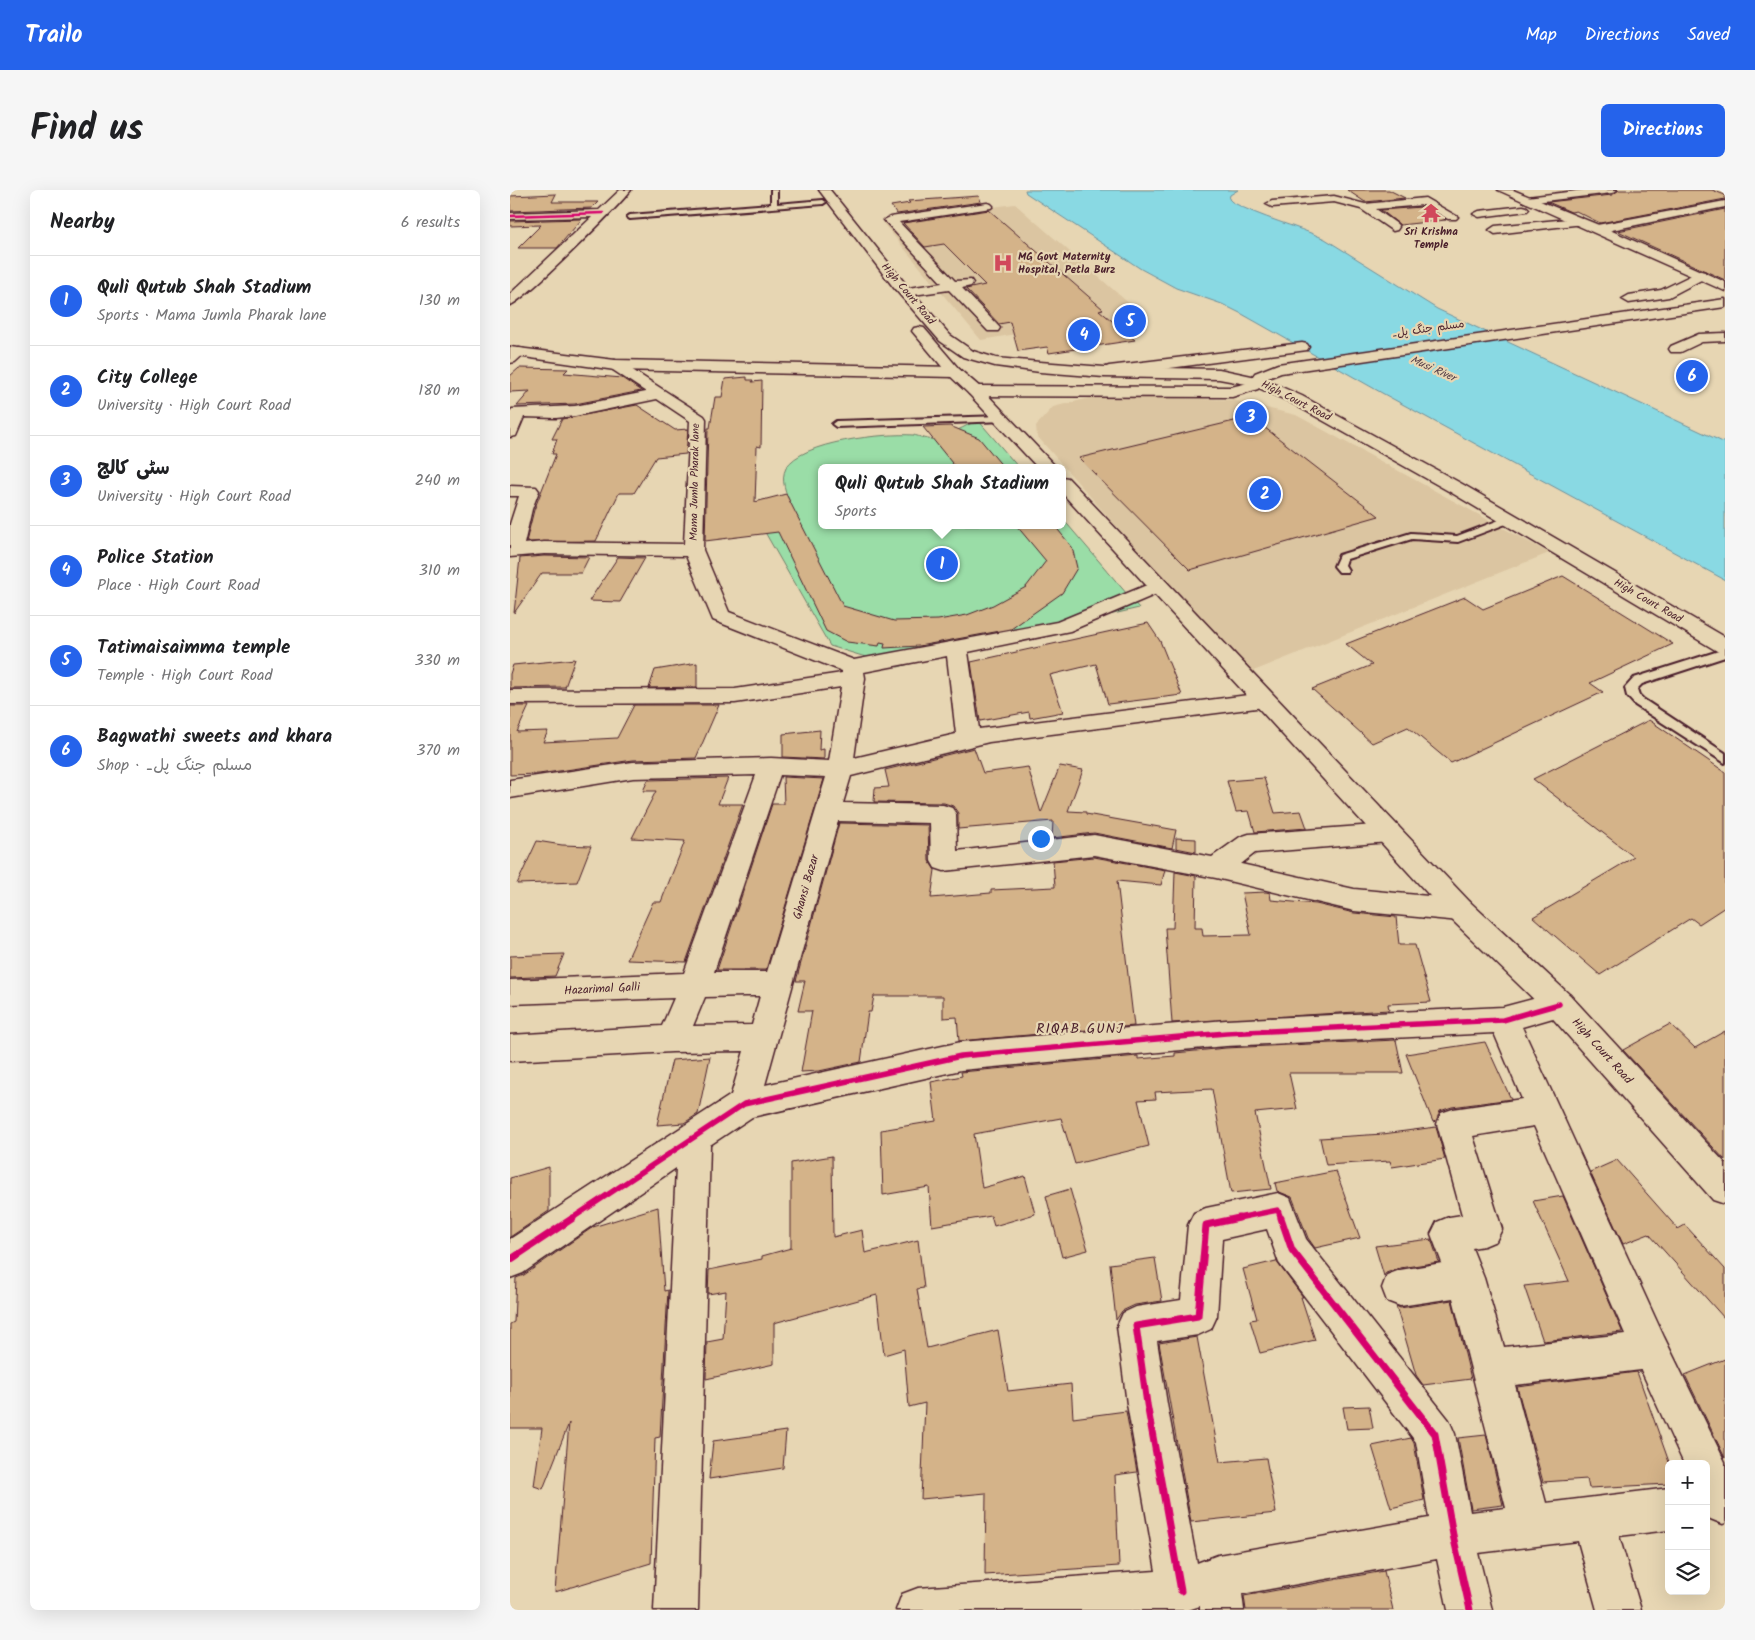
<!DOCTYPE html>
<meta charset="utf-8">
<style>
:root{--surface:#fff;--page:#f6f6f6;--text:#202124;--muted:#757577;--line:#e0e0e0;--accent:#2563eb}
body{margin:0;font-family:Kalam,"Playpen Sans Arabic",sans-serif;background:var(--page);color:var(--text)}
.controls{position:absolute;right:15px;bottom:15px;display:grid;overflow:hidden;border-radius:8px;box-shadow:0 5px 20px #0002}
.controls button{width:45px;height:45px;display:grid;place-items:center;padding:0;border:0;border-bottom:1px solid var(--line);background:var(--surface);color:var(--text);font:25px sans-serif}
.you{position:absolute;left:530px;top:648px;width:18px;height:18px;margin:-12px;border:4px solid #fff;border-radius:50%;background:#1a73e8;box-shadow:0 0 0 8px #1a73e833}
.badge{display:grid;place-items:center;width:32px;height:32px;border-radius:50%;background:var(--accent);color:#fff;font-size:16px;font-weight:700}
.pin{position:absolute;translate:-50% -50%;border:2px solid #fff;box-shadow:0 1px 5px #0006}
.popup{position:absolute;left:308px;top:274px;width:248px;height:65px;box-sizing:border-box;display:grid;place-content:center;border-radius:8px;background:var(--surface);filter:drop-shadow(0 1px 4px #0005);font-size:16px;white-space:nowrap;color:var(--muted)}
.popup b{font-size:19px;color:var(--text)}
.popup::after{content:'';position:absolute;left:50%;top:100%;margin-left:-10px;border:10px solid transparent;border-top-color:var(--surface)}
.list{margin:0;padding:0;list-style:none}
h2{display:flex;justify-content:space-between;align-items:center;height:65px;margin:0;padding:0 20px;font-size:21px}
h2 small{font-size:16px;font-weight:400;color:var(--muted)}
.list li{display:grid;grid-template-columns:32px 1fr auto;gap:15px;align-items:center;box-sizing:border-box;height:90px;padding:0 20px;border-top:1px solid var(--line)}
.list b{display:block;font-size:19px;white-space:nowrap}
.list p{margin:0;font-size:16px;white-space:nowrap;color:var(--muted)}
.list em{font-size:16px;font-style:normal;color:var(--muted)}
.icon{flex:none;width:28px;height:28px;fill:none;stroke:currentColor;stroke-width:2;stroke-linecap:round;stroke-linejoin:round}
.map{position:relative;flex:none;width:1215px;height:1420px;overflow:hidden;border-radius:8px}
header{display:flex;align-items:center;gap:30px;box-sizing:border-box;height:70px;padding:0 25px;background:var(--accent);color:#fff}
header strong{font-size:24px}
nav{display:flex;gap:28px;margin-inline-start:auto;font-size:18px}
.intro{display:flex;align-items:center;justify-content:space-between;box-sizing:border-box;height:120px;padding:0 30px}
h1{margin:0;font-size:35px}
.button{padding:12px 22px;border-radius:8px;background:var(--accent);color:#fff;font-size:18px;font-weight:700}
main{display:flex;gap:30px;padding:0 30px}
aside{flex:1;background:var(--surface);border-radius:8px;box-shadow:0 5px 20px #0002}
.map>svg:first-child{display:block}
.built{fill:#dbc5a1}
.green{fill:#9adda7;stroke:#727e69}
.water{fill:#89d9e3;stroke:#708f99}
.building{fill:#d4b389;stroke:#4a1f2b}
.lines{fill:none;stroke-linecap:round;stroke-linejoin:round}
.service-casing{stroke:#4a1f2b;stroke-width:4}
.minor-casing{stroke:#4a1f2b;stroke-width:3}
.secondary-casing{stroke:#4a1f2b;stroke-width:3}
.primary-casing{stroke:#4a1f2b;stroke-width:3}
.trunk-casing{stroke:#4a1f2b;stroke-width:3}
.service{fill:#e7d6b3;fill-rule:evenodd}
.minor{fill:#e7d6b3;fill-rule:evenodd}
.secondary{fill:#e7d6b3;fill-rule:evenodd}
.primary{fill:#e7d6b3;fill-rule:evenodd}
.trunk{fill:#e7d6b3;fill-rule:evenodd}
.cycleway-far2-casing{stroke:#e7d6b3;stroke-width:4}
.cycleway-far1-casing{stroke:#e7d6b3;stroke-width:9}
.cycleway-casing{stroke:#e7d6b3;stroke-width:10}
.cycleway-far2{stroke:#d6006c;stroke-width:2.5}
.cycleway-far1{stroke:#d6006c;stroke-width:5.5}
.cycleway{stroke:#d6006c;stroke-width:7}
.labels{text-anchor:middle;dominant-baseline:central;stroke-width:4.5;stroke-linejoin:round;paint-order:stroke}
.far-poi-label{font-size:11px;font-weight:bold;fill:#4a1f2b;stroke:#e7d6b3}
.far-street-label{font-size:11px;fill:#4a1f2b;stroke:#e7d6b3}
.far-water-label{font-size:11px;font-style:italic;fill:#533b47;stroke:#e7d6b3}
.street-label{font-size:12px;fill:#4a1f2b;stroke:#e7d6b3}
.neighbourhood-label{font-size:14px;letter-spacing:1px;fill:#4a1f2b;stroke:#e7d6b3}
</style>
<header>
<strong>Trailo</strong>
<nav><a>Map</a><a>Directions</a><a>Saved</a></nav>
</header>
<div class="intro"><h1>Find us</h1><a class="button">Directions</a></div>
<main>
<aside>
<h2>Nearby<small>6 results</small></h2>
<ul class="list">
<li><span class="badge">1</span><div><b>Quli Qutub Shah Stadium</b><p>Sports · Mama Jumla Pharak lane</p></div><em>130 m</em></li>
<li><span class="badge">2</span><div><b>City College</b><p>University · High Court Road</p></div><em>180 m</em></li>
<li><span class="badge">3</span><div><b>سٹی کالج</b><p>University · High Court Road</p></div><em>240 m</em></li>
<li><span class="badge">4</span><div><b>Police Station</b><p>Place · High Court Road</p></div><em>310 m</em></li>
<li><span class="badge">5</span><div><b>Tatimaisaimma temple</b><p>Temple · High Court Road</p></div><em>330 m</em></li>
<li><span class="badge">6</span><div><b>Bagwathi sweets and khara</b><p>Shop · مسلم جنگ پل۔</p></div><em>370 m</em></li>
</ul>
</aside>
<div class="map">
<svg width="1215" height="1420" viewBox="0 0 1215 1420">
<rect width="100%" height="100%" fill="#e7d6b3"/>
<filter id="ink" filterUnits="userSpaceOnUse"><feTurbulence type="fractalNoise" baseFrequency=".02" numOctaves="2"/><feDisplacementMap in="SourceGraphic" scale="10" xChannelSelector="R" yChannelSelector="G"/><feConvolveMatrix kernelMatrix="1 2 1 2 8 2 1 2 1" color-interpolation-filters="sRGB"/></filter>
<g filter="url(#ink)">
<g class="built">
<path d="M505,14L630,123L471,150L372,32Z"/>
<path d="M588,206L723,210L786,225L1039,363L736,484L527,246L526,236L543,217Z"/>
</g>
<path class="green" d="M468,230L509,278H312V335H552V328L629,418L463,457L388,477L320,456L248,330L281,315C276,303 270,290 276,278C291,251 375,243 403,245C410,246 419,251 426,249C440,245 455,236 468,230Z"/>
<path class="water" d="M515,0H728L720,5L719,9L722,12C752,28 784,35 815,49L927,119L1215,253V390L872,203L732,124L712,114L666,98L631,79L516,3Z"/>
<g class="building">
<path d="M837,0H879L895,8L855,12Z"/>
<path d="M1109,0H1202L1215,5V9L1090,33L1066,21L1061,22L1038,12L1102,5Z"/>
<path d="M46,4L42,12H88L82,18L0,21V6Z"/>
<path d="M469,6L471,12L387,24L381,16L400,13L398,11Z"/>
<path d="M912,17L936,30L890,35L871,20Z"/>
<path d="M1215,19V90L1108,41Z"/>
<path d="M479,20L593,119L589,120L625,150L539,163L537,157L508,161L500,132L489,134L456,99L475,95L434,54L415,57L393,33Z"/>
<path d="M72,29L47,58H8L31,35L0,36V31Z"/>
<path d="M9,178L58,179L54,183L112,188L131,201L65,214L7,216L20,201L0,202V186Z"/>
<path d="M237,187V190H243L242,192L252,191L251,257L247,256L245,312L276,304L333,416L384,431L428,430L457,425L483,415L516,397L536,371L506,335H544L562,357L567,378L552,403L501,439L409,456L374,458L375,453L370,452L369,456L337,452L316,441L268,342L195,351L198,238H200L205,207H212L215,189Z"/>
<path d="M127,215L165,240L178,239L176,264L146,267L124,303H109L86,351L16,352L24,320L46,264H42L47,249H42L52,229Z"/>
<path d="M741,227L869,326L680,380L569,268Z"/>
<path d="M440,236L469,248L494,278H446L413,237Z"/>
<path d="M34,366L79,367L71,383H32L4,423L10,368Z"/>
<path d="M108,367L135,368L110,412L79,411Z"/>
<path d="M1053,386L1163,454L1080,493L1093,502L941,573L898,537L862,553L802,499L862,475L836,454L955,407L973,419Z"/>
<path d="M638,433L650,451L672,505L598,514L586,474L540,485L553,522L520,528L519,522L470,531L461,472Z"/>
<path d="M65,469L55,497L0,498V484L3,475Z"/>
<path d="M187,473V497L139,498L145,480Z"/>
<path d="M124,515H209L186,568L123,570L29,584L0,585V516H19L7,542L38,541L33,552L107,548Z"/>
<path d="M1139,530L1215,582V717L1189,734L1181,728L1090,785L1023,727L1124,667L1023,589Z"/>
<path d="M310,540L309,560L314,559V569L273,567V544Z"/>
<path d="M464,558L473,583L518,577L531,623L550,576L573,580L558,621L576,622V624L666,640L662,658L584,643L542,648L543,631L448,639V623L443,616L434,613L364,612L365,598L379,597L375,580Z"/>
<path d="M273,587L314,589L256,780H207L262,614H274Z"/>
<path d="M218,588L208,614H233L176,772L117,770L143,712H151L175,651L122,648L146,601H133L138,590Z"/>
<path d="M754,588L765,623L791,621L797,638L745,642L739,621L726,622L717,591Z"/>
<path d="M329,633L418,635L419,671L425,680L421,708L481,703V700L545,697L543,671L584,667L655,680L651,695L607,691L624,836L449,851L447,827L433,828V806H364L361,822H358L351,872L309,881L291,882L302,821H288L295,791H286Z"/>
<path d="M666,648L686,649V662L666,658Z"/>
<path d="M27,651L52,655L81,656L67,692L7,694Z"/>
<path d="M665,682L686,686L685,738H692L693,746L741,745L732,703L756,702L760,703L761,710L806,714L844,723L886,727L889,755H905L921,812L878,814L879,820L662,833L655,738H663Z"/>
<path d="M54,764L45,786L0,788V766Z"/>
<path d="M1160,834L1185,858L1215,841V970L1113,860Z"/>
<path d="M886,850L893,883H779L787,919L745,923L761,999L721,1003L702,899L645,902L646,909L628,910L639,956L565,974L551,928L464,944L472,998L515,986L525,1024L484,1036L481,1026L422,1036L419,997L373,1005L371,940L426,931L421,892L452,886L451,882L628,866V869L665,866V863L716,858Z"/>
<path d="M975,852L1001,909L942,917L930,921L926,931L923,932L896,864Z"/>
<path d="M200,867L188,924L174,933L147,935L162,870Z"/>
<path d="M926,937L935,969L882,977L880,971L816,975L810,948L873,944Z"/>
<path d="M322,966L323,1047L352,1040L355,1063L408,1050L414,1098L407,1099L417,1158L488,1140L498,1201L561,1194L563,1228L616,1221L627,1282L605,1285L609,1376L475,1385L476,1303L411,1309L415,1213L399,1217L394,1159L374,1165L367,1105L264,1133V1174L196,1189L197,1152L213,1149L216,1101L198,1104L199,1080L252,1069V1066L281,1058V973Z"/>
<path d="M1107,970L1168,1039L1175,1035L1215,1079V1129L1139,1044L1113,1054L1080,982Z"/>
<path d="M39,977V1021L0,1047V988Z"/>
<path d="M826,981L850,1048L805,1058L798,1048L782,1007L767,1001L765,993Z"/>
<path d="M560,999L578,1060L552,1067L536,1006Z"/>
<path d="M1053,1006L1112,1141V1142L1033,1151L1014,1096L1059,1091L1023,1011Z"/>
<path d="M148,1017L154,1101L158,1100L150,1247L145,1248L141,1373L45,1402L59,1233L33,1299L24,1296L32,1238H0V1134L4,1132L6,1088L14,1085L83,1037Z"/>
<path d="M921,1049L929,1072L890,1078L876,1083L874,1086L865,1056Z"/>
<path d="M645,1068L652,1111L625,1115L612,1121L606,1130L600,1074Z"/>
<path d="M766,1071L793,1107H791L805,1150L750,1163L740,1130L747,1129L733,1079Z"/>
<path d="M942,1110L961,1189L913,1195L906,1185L886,1116L890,1118Z"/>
<path d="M687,1147L710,1272L756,1268L766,1323L681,1332L649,1153Z"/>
<path d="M1215,1169V1268L1175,1185Z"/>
<path d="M1127,1182L1159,1272V1294L1079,1298L1077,1289L1033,1292L1007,1197Z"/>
<path d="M859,1216L863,1238L837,1239L833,1217Z"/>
<path d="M276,1241L273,1278L199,1289L203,1251Z"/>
<path d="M976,1245L993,1315L961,1319L948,1248Z"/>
<path d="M901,1248L904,1253L914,1310L881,1318L862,1256Z"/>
<path d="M874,1381L883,1420H736L734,1406Z"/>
</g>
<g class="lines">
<defs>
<g id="service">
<path d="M261,0H267V14L313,10L316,12L313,14L120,29L117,27L120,25L261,14Z"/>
<path d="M493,226L497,229L496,231L326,237L322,234L326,231Z"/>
<path d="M1000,326L1004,327V331L948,352L902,349L837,369L835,375L838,380L837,382H829L824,376L829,365L901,343L947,346Z"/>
<path d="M1215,459V467L1132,494L1127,499L1129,505L1133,509L1215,563V573L1125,515L1117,506L1115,498L1124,488Z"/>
</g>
<g id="minor">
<path d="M110,0H121C109,16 13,112 0,115V104L82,27L0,29V23L89,20Z"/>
<path d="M1074,0H1107L1102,3L1017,13L1011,10L1017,7Z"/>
<path d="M824,6L855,14L915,8L948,27L946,29H938L913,15L866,19L887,34L889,37L887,40L883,41L851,19L824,12L762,17L756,14L762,11Z"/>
<path d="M1215,11V17L1087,43L1081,39L1087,35Z"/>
<path d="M477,13L481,14L483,16L481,18L389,32L445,91L461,90L463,93L461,96L452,98L490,138L488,141H478L439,100L396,106L391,105L389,102L391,99L432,93L374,30L380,27Z"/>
<path d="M1013,16L1017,17L1019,19L1017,21L969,27L963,24L969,21Z"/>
<path d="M1069,28L1075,32L1073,34L985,44L979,40L985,36Z"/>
<path d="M1215,143V151L1192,152L1171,162H1161L1159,159L1161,156L1189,144Z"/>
<path d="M9,158L14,159L16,162L5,172L0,173V162Z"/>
<path d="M105,170L110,172L194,226L196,229L193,360L219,422L344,470L547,432L649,390L656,392L659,396L656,400L560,441L458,462L469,539L754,503L762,505L765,510L762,515L754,517L479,552L341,586L333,613L433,615L442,618L446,624L447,661L584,645L702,667L730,647L739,644L879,634L888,636L892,643L888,650L879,652L745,663L731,674L844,699L950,709L960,712L964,720L960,728L950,731L844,721L706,688L584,665L434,681L425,678L421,671L420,633L328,631L255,895L451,852L716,830L993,817L1049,802L1060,805L1064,814L1060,823L1012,837L1154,1147L1215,1272V1333L1213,1334L1198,1328L1196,1323V1274H1174L1131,1180L1005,1195L1036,1313L1159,1298V1340L1109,1346L1131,1420H1087L1068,1351L968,1363L982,1420H938L927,1369L732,1404L734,1420H690V1416L678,1420H386L392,1404L408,1398L646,1381L617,1214L607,1136L613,1123L626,1117L671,1110L678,1035L684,1023L696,1018L768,1003L780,1008L796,1049L939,1230L945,1244L960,1322L996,1318L943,1108L890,1116L877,1111L872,1098L877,1085L890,1080L932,1073L921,1044L927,1032L939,1027L952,1025L927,934L931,923L943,919L1012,909L984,843L716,856L451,880L242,927L200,955L188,1420H144L166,978L13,1083L0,1088V1049L221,905L234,861L162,862L0,871V845L152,836L164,808L0,814V790L174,783L246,585L123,588L0,608V590L123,572L261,568L319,571L331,497L225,513L0,514V500L225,499L332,483V481L203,430L176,366L34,364L0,367V334L9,306H0V296L26,297L29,301L22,319L14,354L34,352L174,354L180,231L147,209L65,226L46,228L14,227L6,246L0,247V222L2,219L65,216L136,202L100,178L97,175L100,172ZM437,466L446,544L344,568L355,488L354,482ZM270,585L316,587L257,782H204ZM235,806H250L242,835L183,836L195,807ZM1024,936L1115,1144L994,1157L974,1088L962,1058L974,1056L986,1051L992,1039L963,946ZM757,1039L769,1073L906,1252L919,1328L708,1365L687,1373L657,1214L647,1151L688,1145L701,1139L707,1126L712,1049Z"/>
</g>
<path id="secondary" d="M988,0H1003L1091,36L1215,92V101Z"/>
<g id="primary">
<path d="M1190,81L1195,82L1196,85L1195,88L1159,107L1119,113L1112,109L1119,105L1151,100Z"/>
<path d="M1215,109V117L771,183L755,189L748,199L722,207L465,206L459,204L457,201L459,198L465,196L721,197L738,193L745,183L768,174Z"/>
<path d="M792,153L797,154L799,157L797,160L599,186L594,184L591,181L594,178L599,176Z"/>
<path d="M0,157L105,170L444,177L449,179L452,182L449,185L444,187L105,180L0,165Z"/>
</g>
<g id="trunk">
<path d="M309,0H320L394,92L440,145L463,161L486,168L530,172L594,177L709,179L751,188L792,206L954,295L1215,447V462L1207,461L942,303L780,212L742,195L709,189L594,187L530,182L485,176L453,167L430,151L384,98Z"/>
<path d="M409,137L414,138L449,179L471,198L547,278H528L459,204L439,185L402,141L404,138Z"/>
<path d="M552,287L558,288L960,712L1060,805L1215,973V1014L1203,1010L1038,823L940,728L552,303Z"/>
</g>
</defs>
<use href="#service" class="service-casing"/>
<use href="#minor" class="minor-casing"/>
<use href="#secondary" class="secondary-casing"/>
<use href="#primary" class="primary-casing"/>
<use href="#trunk" class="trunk-casing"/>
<use href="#service" class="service"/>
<use href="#minor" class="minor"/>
<use href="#secondary" class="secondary"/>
<use href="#primary" class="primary"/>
<use href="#trunk" class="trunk"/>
<defs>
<path id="cycleway-far2" d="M0,26L93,23"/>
<g id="cycleway-far1">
<path d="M61,1029L234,914L451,866L716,843L993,830L1049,814"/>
<path d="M723,1029L768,1020L771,1029"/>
</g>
<g id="cycleway">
<path d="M771,1028L782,1060L925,1244L943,1345L960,1420"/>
<path d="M0,1070L63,1028"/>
<path d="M671,1401L637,1214L626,1136L688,1126L696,1035L729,1028"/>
</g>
</defs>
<use href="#cycleway-far2" class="cycleway-far2-casing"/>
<use href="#cycleway-far1" class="cycleway-far1-casing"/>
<use href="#cycleway" class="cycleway-casing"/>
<use href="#cycleway-far2" class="cycleway-far2"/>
<use href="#cycleway-far1" class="cycleway-far1"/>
<use href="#cycleway" class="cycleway"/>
</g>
</g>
<defs>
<symbol id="temple-bare" viewBox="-9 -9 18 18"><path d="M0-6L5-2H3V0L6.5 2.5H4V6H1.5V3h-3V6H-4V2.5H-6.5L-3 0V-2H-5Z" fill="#d1495b" stroke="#e7d6b3" stroke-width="2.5" paint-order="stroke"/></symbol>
<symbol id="hospital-bare" viewBox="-9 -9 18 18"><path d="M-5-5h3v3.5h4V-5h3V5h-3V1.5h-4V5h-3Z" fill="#d1495b" stroke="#e7d6b3" stroke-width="2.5" paint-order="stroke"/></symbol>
</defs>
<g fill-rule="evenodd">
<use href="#temple-bare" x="907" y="9" width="28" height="28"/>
<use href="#hospital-bare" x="479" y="59" width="28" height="28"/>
</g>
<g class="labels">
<g class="far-poi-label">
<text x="921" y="42">Sri Krishna<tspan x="921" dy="13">Temple</tspan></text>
<text x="508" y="67" text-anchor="start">MG Govt Maternity<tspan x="508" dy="13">Hospital, Petla Burz</tspan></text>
</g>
<g class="far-street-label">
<text transform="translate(398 104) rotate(50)">High Court Road</text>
<text transform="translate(918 139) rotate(-8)">مسلم جنگ پل۔</text>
<text transform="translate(786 211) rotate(27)">High Court Road</text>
<text transform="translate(185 292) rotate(-89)">Mama Jumla Pharak lane</text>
<text transform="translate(1138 411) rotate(30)">High Court Road</text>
</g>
<g class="far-water-label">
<text transform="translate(923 179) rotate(24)">Musi River</text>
</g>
<g class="street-label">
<text transform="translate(296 697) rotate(-74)">Ghansi Bazar</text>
<text transform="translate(92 799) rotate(-3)">Hazarimal Galli</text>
<text transform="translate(1092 861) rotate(48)">High Court Road</text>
</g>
<g class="neighbourhood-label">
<text x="570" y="839">RIQAB GUNJ</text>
</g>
</g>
</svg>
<div class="controls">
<button>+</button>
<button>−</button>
<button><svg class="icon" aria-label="layers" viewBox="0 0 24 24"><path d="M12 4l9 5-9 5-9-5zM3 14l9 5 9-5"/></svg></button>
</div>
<div class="you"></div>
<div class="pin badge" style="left:432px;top:374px">1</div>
<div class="popup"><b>Quli Qutub Shah Stadium</b>Sports</div>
<div class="pin badge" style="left:755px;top:304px">2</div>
<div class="pin badge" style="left:741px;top:227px">3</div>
<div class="pin badge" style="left:574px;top:145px">4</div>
<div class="pin badge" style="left:620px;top:131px">5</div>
<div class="pin badge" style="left:1182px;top:186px">6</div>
</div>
</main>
